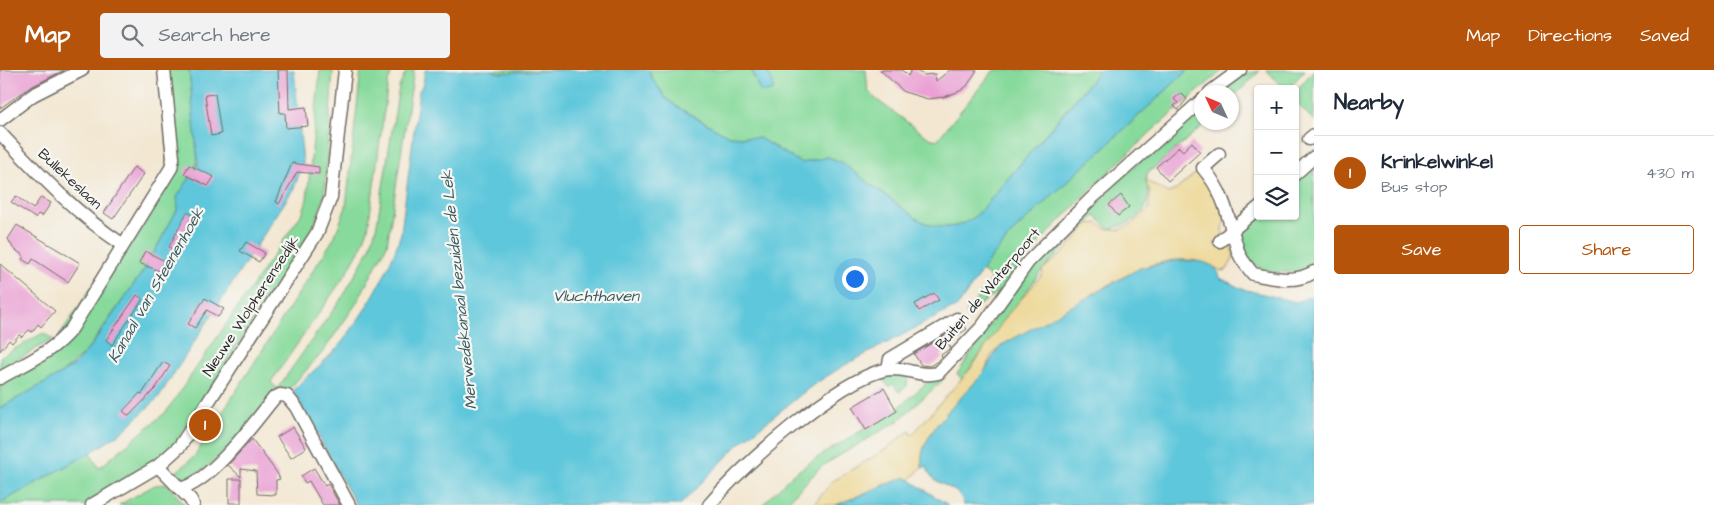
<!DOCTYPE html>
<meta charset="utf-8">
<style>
:root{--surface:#fff;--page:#f2f2f3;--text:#1f2937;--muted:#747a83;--line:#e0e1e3;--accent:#b45309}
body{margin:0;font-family:"Architects Daughter",sans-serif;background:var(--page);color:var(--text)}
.controls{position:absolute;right:15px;top:15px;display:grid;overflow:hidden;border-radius:5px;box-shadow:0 1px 4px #0004}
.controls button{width:45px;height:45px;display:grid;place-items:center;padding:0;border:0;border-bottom:1px solid var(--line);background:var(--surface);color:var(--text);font:25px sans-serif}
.compass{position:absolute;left:1194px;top:15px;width:45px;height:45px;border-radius:50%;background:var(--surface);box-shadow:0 1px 4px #0004;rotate:314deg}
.you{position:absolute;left:854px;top:208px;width:18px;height:18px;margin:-12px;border:4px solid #fff;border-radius:50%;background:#1a73e8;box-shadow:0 0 0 8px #1a73e833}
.badge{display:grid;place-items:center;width:32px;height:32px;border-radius:50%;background:var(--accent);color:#fff;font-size:16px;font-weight:700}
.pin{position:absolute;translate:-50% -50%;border:2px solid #fff;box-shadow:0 1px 5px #0006}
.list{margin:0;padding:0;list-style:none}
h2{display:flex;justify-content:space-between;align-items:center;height:65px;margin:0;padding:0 20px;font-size:21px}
h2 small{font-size:16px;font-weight:400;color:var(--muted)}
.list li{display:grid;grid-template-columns:32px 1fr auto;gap:15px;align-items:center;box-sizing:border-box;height:75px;padding:0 20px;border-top:1px solid var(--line)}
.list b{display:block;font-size:19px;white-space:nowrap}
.list p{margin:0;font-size:16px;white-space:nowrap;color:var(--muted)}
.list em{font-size:16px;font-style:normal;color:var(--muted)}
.actions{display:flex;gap:10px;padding:15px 20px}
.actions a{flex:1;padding:11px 0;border:1px solid var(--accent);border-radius:5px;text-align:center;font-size:18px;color:var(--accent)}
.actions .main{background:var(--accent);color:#fff}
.icon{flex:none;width:28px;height:28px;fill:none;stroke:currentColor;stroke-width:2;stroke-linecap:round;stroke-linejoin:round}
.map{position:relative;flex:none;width:1314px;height:435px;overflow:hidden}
header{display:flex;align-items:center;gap:30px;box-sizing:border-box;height:70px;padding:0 25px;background:var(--accent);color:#fff}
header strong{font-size:24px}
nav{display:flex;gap:28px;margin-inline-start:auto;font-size:18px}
.search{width:350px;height:45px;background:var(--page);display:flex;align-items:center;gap:12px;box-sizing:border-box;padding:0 18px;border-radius:5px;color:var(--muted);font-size:19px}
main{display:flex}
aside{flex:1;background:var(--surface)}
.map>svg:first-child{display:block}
.green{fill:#88da9c;stroke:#5a8264}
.sand{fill:#eeda9e;stroke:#8c8264}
.water{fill:#5ec7db;stroke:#447983}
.building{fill:#eaa0d4}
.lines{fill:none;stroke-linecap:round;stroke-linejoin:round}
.minor-casing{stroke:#716d65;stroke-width:15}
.minor{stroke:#fff;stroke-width:12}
.labels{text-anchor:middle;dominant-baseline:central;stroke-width:4.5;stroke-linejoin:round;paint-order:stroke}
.street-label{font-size:15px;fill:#2b2b2b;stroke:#f6f6f2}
.water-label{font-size:16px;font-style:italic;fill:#3a5a60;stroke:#f6f6f2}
</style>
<header>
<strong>Map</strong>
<div class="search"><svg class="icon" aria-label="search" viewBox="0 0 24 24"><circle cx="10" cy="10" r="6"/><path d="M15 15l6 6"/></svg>Search here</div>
<nav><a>Map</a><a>Directions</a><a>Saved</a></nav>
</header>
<main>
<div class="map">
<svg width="1314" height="435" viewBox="0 0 1314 435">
<rect width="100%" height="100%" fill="#f6f6f2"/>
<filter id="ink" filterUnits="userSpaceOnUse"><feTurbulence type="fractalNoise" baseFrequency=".02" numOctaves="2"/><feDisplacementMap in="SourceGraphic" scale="10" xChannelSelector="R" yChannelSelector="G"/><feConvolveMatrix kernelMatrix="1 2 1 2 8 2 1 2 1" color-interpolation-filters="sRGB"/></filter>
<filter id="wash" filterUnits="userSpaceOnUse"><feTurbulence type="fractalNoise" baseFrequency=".0096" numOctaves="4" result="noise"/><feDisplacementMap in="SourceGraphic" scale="20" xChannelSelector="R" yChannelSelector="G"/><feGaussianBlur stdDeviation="1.12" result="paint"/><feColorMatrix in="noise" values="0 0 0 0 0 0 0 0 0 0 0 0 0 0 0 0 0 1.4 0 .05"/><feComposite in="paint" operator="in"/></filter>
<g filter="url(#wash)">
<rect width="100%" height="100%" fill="#f3e7d2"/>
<g class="green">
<path d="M168,0H189L198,83C198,109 177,115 178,138L146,197L85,283L59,305L0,338V309L49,282L167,102Z"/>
<path d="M320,0H333L325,117L323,131L313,158L176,372L159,388L85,435H0V433L90,383L99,398L166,342L303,142L307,129Z"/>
<path d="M361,0H393L388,12L368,159L361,177L346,204L271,312L277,319L344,225L370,178L377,154L399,17L407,0H414L387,175L356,234L322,283L290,318L278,319C256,345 214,405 181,409L175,403L194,387L334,168L346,137Z"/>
<path d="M491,0H563L500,3Z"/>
<path d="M649,0H752L753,7L773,13L766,0H866L868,21L877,30L929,68L937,70L994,0H1097L1098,2L977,145C958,161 936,160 916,148L841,92L828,87L801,93L759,68L729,66L679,38L667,29L651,7Z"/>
<path d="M1188,0H1223L1152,61L1095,115L1023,189L1001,221L966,243L987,216L991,208L982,201L987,193L1015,160Z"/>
<path d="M1266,0H1305L1288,19H1284Z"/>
<path d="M1314,0V51L1295,31V22Z"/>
<path d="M1260,1L1232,28V22H1215L1238,5Z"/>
<path d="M1201,34L1202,52L1206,53L1147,104C1146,113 1149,120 1148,128C1147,147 1126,155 1110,159L1095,146L1042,200L962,309L957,304L1010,225L1048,177Z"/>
<path d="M1314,92V197C1307,201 1299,201 1291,202C1256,205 1246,192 1237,160L1258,146H1295V108Z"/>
<path d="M43,263L53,269L0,300V287Z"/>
<path d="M893,305L908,307L907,316L899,322L893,314L889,317L880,306Z"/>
<path d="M946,307L898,351L822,396L784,435H762L791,406L818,387L897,339L930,310Z"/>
<path d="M167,414L185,435H119L155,415Z"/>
</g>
<path class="sand" d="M1199,100L1210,114L1225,147L1222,166L1229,169L1234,187L1227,200L1221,201C1172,169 1115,212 1073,236C1050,250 1025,262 1002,275C999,278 994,282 991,286C988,292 987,298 983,304C964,328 917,363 922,397L909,411L886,414L836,435H813L833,411L886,379L909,361L912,365L972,297L1008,244L1043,204L1042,200L1063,183L1089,154L1096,153L1108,159L1119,160L1132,154L1149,139L1150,122L1145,110L1168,123L1176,120Z"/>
<g class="water">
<path d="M189,0H294L303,93L294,118L158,328L121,363L90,383L0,433V338L59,305L75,294L91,276L146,197L178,138L177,127L198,95Z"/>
<path d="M425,0H491L500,3L563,0H649L651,7L667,29L679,38L729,66L759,68L801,93L828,87L841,92L916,148C936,160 958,161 977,145L1098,3L1097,0H1188L1015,160L987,193L959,235L845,295L813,315L739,374L680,435H356L293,320C309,304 329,289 343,271C367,239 390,201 401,163L419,21L423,14Z"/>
<path d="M752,0H766L773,13V20L764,23L759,20Z"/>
<path d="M1173,191C1189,191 1217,188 1220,208L1242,219L1296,232L1314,225V435H963C963,417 937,417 930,404C928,402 928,399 927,396L923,398C912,369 967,324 983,303C991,292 992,286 1002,275L1140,198Z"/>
<path d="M905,407L948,435H836Z"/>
</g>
<g id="blocks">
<g class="building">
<path d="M0,0H64L29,18L0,38Z"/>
<path d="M278,0H288L289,39L306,37L308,56L286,58L285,43H280Z"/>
<path d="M880,0H902L908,6L911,0H914L924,5L935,4L936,11L950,0H977L967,16L960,21L944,27L928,29L904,22Z"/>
<path d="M1181,23L1187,29L1178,40L1174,36L1178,33L1174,29Z"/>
<path d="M215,24L221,64L211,66L205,25Z"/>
<path d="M1192,72L1200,82L1168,111L1156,97L1179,77L1183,81Z"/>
<path d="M292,93L319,97V104L297,102L279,134L276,132Z"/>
<path d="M189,95L214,107L208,116L184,104Z"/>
<path d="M134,97L144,104L113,149L104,143Z"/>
<path d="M1121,125L1129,137L1118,146L1109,135Z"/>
<path d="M16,126L33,139L41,127L51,133L42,146L38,144L35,148L11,132Z"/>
<path d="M187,142L196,147L178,182L169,177Z"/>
<path d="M17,155L80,193L68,212L33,189L30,194L22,189L24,186L13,178L8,169Z"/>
<path d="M246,172L265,183L259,192L240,181Z"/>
<path d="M145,181L165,191L159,201L139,193Z"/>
<path d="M0,194L55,241L41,257L38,254L32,262L29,260L22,267L19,265L12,273L9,270L0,281Z"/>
<path d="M934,223L939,230L919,241L915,234Z"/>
<path d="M137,225L143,229L112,275L106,270Z"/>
<path d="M205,228L224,239L218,247L207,240L195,258L188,254Z"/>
<path d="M963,254L967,259L947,272L951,278L941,285L942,287L939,290L930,296L921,295L914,284Z"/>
<path d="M163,292L170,296L155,319L129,346L123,341L140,323L142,324Z"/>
<path d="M884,318L897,341L866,360L852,337Z"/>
<path d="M293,357L306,378L291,388L277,367Z"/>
<path d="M252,369L277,403L280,409L276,410V425L257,424L256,401L241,399V407L228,395Z"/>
<path d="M314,398L325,416L328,414L340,435H323L309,411L305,413L301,406Z"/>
<rect x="229" y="409" width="12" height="24"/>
</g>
</g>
</g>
<g filter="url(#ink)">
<use href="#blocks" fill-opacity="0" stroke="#716d65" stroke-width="1"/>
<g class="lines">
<defs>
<g id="minor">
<path d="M1210,22L1240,0"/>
<path d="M0,50L33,25L82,0"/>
<path d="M0,63C38,103 76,144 122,174"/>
<path d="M1309,69L1314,65"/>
<path d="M1219,84L1203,98C1226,125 1228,149 1238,181C1240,189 1248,197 1253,204C1274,208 1294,214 1314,202"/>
<path d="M1295,104L1314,87"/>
<path d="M1220,171L1258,138"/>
<path d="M888,299L890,289L957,249"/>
<path d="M0,308C26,293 53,282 72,258L171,98L173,88L164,0"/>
<path d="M158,396L191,430L193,435"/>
<path d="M180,419C211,412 254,353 274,328L280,325L287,326L296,337L349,435"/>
<path d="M92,435L158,396L180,376L317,163L331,127L345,0"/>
<path d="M709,435C743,395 835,312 884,300C902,295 920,308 938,303L982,257L1028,192L1091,129L1202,30"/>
</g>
</defs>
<use href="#minor" class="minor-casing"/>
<use href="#minor" class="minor"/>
</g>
</g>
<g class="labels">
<g class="street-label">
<text transform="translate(70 109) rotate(43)">Bullekeslaan</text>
<text transform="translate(988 219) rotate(-50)">Buiten de Waterpoort</text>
<text transform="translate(251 236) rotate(-57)">Nieuwe Wolpherensedijk</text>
</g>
<g class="water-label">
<text transform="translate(156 215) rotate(-60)">Kanaal van Steenenhoek</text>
<text transform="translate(459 220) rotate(-96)">Merwedekanaal bezuiden de Lek</text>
<text x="596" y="226">Vluchthaven</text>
</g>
</g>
</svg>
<div class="controls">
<button>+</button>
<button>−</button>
<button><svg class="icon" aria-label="layers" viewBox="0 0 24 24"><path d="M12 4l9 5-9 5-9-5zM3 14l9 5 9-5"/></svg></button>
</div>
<svg class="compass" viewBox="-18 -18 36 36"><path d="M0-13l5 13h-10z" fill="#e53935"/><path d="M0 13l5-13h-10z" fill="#747a83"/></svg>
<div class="you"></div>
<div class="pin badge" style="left:205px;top:355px">1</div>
</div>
<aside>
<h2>Nearby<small></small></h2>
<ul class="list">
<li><span class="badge">1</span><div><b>Krinkelwinkel</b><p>Bus stop</p></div><em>430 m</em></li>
</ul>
<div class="actions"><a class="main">Save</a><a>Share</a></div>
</aside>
</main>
